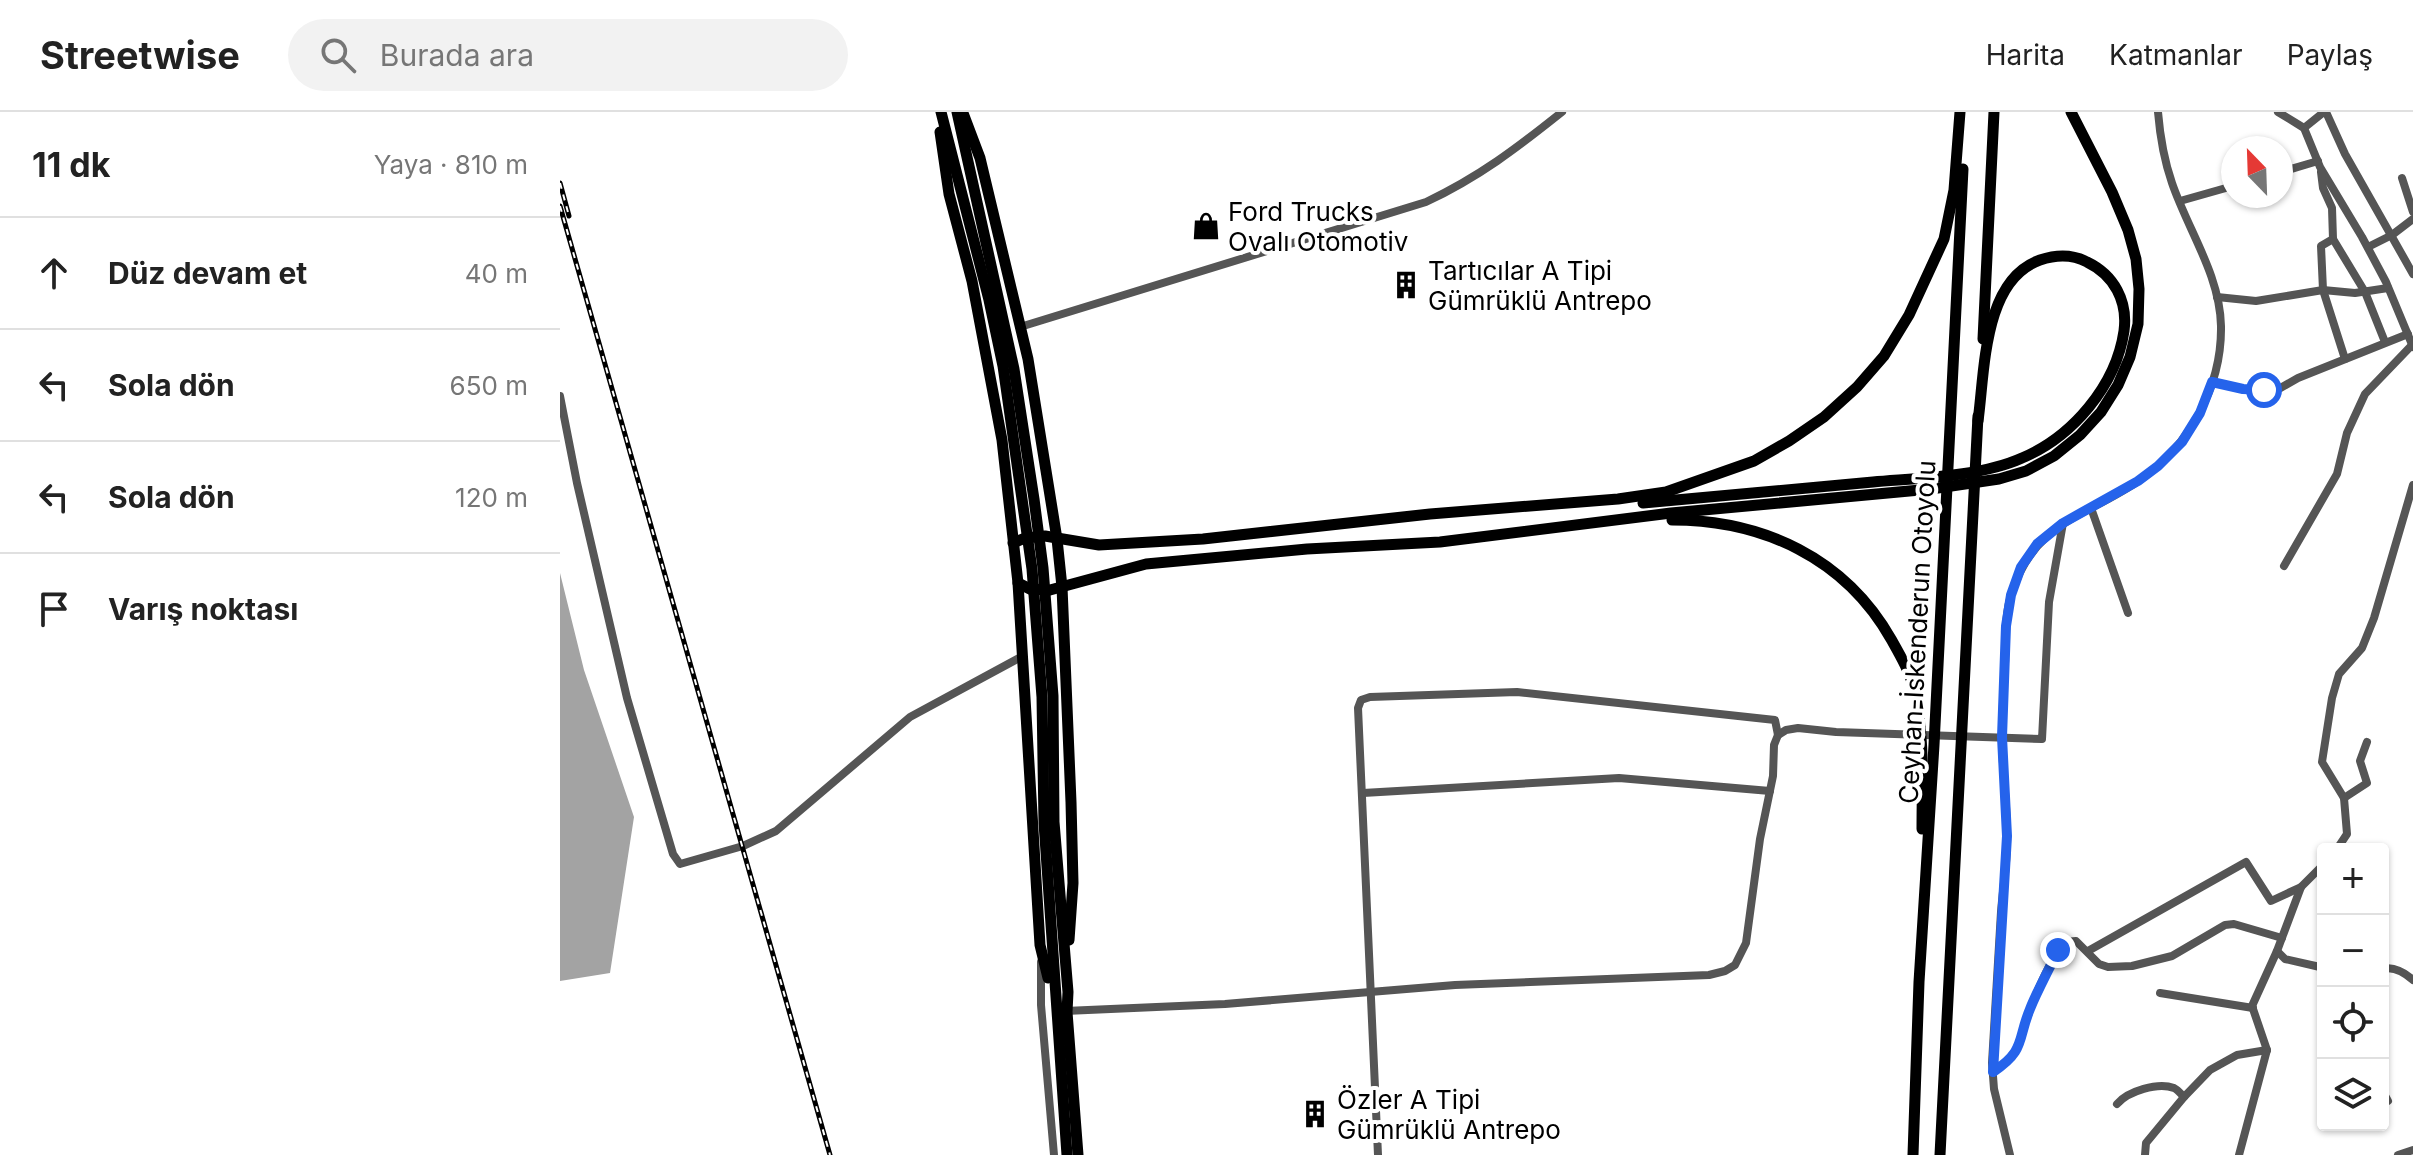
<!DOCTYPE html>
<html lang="tr">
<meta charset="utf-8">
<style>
:root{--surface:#fff;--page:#f2f2f2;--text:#222;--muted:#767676;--line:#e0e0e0}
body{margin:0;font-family:Inter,sans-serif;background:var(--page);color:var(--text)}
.controls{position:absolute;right:24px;bottom:24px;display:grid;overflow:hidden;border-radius:8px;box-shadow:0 2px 6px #0004}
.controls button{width:72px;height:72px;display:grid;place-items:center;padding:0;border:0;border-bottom:2px solid var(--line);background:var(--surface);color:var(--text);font:40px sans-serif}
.compass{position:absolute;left:1661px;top:24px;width:72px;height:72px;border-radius:50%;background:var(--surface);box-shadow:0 2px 6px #0004;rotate:337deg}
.stop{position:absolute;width:24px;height:24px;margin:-18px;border:6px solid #2563eb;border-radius:50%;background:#fff}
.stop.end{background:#2563eb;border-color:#fff;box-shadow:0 2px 8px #0008}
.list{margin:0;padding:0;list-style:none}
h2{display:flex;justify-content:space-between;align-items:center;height:104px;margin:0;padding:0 32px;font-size:34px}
h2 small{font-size:26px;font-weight:400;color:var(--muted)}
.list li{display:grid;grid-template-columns:52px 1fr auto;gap:24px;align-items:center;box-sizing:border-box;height:112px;padding:0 32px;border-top:2px solid var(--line)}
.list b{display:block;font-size:30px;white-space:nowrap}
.list em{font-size:26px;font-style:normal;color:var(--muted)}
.icon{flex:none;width:44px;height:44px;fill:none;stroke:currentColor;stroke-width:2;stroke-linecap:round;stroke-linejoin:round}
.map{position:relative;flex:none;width:1853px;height:1043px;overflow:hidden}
header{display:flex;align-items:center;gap:48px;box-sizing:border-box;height:112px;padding:0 40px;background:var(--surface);border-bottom:2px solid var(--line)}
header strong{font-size:38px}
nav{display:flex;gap:44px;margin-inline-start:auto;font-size:28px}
.search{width:560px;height:72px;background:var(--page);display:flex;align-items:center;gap:20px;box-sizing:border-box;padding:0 28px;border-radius:44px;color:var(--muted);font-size:30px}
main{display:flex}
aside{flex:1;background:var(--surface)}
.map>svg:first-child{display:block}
.water{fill:#a3a3a3}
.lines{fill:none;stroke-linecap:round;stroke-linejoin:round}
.minor{stroke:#555;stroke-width:8}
.highway{stroke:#000;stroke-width:11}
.rail-casing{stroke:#000;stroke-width:5}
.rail{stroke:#fff;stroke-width:2;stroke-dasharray:6;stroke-linecap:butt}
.route{stroke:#2563eb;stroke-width:10}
.labels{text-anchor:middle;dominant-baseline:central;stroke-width:8;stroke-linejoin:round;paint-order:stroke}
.poi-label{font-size:26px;fill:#000;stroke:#fff;text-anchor:start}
.street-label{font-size:26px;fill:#000;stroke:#fff}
</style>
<header>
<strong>Streetwise</strong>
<div class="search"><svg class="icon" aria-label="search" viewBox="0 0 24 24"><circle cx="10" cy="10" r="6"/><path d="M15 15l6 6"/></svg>Burada ara</div>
<nav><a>Harita</a><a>Katmanlar</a><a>Paylaş</a></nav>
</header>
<main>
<aside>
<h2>11 dk<small>Yaya · 810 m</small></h2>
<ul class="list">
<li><svg class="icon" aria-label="ahead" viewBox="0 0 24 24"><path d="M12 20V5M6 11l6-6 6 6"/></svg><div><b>Düz devam et</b></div><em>40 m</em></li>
<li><svg class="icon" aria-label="left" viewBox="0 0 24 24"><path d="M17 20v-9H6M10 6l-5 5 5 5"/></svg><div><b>Sola dön</b></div><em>650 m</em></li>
<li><svg class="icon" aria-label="left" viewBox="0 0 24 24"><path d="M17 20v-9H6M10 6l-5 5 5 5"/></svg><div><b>Sola dön</b></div><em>120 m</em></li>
<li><svg class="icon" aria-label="arrive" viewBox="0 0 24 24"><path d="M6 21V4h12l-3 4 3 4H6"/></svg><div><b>Varış noktası</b></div></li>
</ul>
</aside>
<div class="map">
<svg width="1853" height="1043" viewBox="0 0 1853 1043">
<rect width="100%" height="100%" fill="#fff"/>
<path class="water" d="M0,461L24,558L74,705L50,861L0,869Z"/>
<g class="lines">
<g class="minor">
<path d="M1718,0L1744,16L1760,55L1802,125L1826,170L1853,235"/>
<path d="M1766,0L1785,42L1853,162"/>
<path d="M1744,16L1764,0"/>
<path d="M1721,60L1758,49"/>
<path d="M1761,60L1763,76L1772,96L1773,127L1761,134L1763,178L1785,247"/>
<path d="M1842,66L1853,100"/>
<path d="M1620,89L1673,74"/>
<path d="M1773,127L1805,180L1825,230"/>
<path d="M1808,135L1832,123L1853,107"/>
<path d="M1657,185L1696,189L1763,178L1795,181L1828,176"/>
<path d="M460,215L866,90C919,65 957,36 1002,0"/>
<path d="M1652,270L1683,277L1717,278L1738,266L1848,222"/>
<path d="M0,284L17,371L67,586L113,742L120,752L183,734L216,719L350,605L461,545"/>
<path d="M1531,396L1568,501"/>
<path d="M1724,454L1777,362L1787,321L1805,282L1852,233"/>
<path d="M803,681L1059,666L1210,679"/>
<path d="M1784,686L1807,671L1800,649L1807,630"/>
<path d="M1777,737L1787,722L1784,686L1762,650L1772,586L1779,562L1802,536L1814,506L1853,373"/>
<path d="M1528,839L1686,750L1711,789L1741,775"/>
<path d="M1717,839L1725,847L1760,855L1763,863"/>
<path d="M481,850V893L494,1043"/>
<path d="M1823,857C1834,854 1845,861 1853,868"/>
<path d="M1600,881L1693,896"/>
<path d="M505,899L665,892L895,873L1149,863L1165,859L1175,853L1186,831L1200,727L1213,664L1214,633L1218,623L1226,618L1238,616L1276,620L1482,627L1489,490L1503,411"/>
<path d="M1433,960C1465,938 1457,929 1470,897C1479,875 1490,848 1505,830L1516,829L1539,852L1548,855L1572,854L1612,844L1665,813L1674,812L1722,826"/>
<path d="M1823,980L1828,989"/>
<path d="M1557,992C1568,979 1598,970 1614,976C1618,978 1621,982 1624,985"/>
<path d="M818,1043L798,596L801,588L810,585L957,580L1215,608L1218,623"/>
<path d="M1450,1043L1434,977L1432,951C1435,901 1438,851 1441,800C1443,774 1448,748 1447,722C1447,689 1442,657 1442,625C1442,601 1444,576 1445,552C1446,529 1444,503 1452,480C1476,408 1525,406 1580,368C1629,334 1662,275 1661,214C1660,163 1628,118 1612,71C1604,48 1600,24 1598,0"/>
<path d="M1585,1043L1586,1031L1624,985L1650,958L1677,943L1707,938"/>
<path d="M1679,1043L1707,938L1692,894L1717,839L1741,775L1763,753"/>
<path d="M1838,1043L1853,1038"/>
</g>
<g class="highway">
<path d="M381,0L429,188L443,254L472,457L482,585L484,711L507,1043"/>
<path d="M397,0L454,257L474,387L483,456L493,584L494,710L508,880L507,900L518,1043"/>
<path d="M403,1L420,46L468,247L497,427L502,475L511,690L513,771L509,828"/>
<path d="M380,20L389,82L412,169L442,328L458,471L480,833L488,866"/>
<path d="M1423,227L1434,0"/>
<path d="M1083,391C1160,384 1236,377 1313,370C1358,366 1420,365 1462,346C1512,325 1556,274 1564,219C1568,189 1554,163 1527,150C1512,142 1495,143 1480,148C1423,168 1425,258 1418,309"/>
<path d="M1112,408C1203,408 1285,446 1331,527C1340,543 1350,560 1354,577C1365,624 1362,670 1362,717"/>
<path d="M453,431L465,426L485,424L539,433L643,427L870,402L1058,387L1106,380L1194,349L1229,329L1264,305L1297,275L1324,244L1349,203L1384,127L1394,78L1400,0"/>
<path d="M458,471L470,477L490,478L586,452L747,437L880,430L1111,401L1371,377L1439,367L1466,359L1494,344L1520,323L1541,300L1558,273L1570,245L1578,212L1579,177L1576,147L1568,118L1552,80L1511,0"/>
<path d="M1353,1043L1359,870L1374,633L1403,57"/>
<path d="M1380,1043L1418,304"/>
</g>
<defs>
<g id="rail">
<path d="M0,71L9,104"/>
<path d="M0,94L270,1043"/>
</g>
</defs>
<use href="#rail" class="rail-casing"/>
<use href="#rail" class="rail"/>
</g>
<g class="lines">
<path class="route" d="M1498,838C1489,858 1478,877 1470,897C1457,928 1466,938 1433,960L1447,724L1442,625L1446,514L1451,483L1461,455L1477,432L1503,411L1578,369L1598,354L1622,330L1640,301L1652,270L1683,277L1704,278"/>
</g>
<defs>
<symbol id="shop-bare" viewBox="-9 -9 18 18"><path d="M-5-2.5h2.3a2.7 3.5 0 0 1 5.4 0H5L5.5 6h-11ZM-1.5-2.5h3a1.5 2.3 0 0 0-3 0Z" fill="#000" stroke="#fff" stroke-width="2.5" paint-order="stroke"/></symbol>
<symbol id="building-bare" viewBox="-9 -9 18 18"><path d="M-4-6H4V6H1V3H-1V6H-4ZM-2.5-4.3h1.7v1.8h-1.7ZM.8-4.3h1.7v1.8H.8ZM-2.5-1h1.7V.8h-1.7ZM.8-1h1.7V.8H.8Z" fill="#000" stroke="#fff" stroke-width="2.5" paint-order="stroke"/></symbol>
</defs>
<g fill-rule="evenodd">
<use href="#shop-bare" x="626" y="94" width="40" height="40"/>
<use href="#building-bare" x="826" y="153" width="40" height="40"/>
<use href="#building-bare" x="735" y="982" width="40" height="40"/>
</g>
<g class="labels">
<g class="poi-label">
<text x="668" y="99">Ford Trucks<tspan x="668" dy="30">Ovalı Otomotiv</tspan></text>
<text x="868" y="158">Tartıcılar A Tipi<tspan x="868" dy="30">Gümrüklü Antrepo</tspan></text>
<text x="777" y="987">Özler A Tipi<tspan x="777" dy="30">Gümrüklü Antrepo</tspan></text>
</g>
<g class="street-label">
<text transform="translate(1357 520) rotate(-87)">Ceyhan-İskenderun Otoyolu</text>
</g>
</g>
</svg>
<div class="controls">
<button>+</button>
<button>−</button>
<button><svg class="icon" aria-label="locate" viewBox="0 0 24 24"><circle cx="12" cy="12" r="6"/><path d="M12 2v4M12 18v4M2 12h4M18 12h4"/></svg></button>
<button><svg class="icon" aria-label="layers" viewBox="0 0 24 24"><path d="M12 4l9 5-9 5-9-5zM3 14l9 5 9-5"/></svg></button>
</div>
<svg class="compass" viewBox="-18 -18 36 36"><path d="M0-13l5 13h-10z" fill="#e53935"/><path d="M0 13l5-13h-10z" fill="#767676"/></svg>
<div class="stop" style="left:1704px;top:278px"></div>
<div class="stop end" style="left:1498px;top:838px"></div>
</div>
</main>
